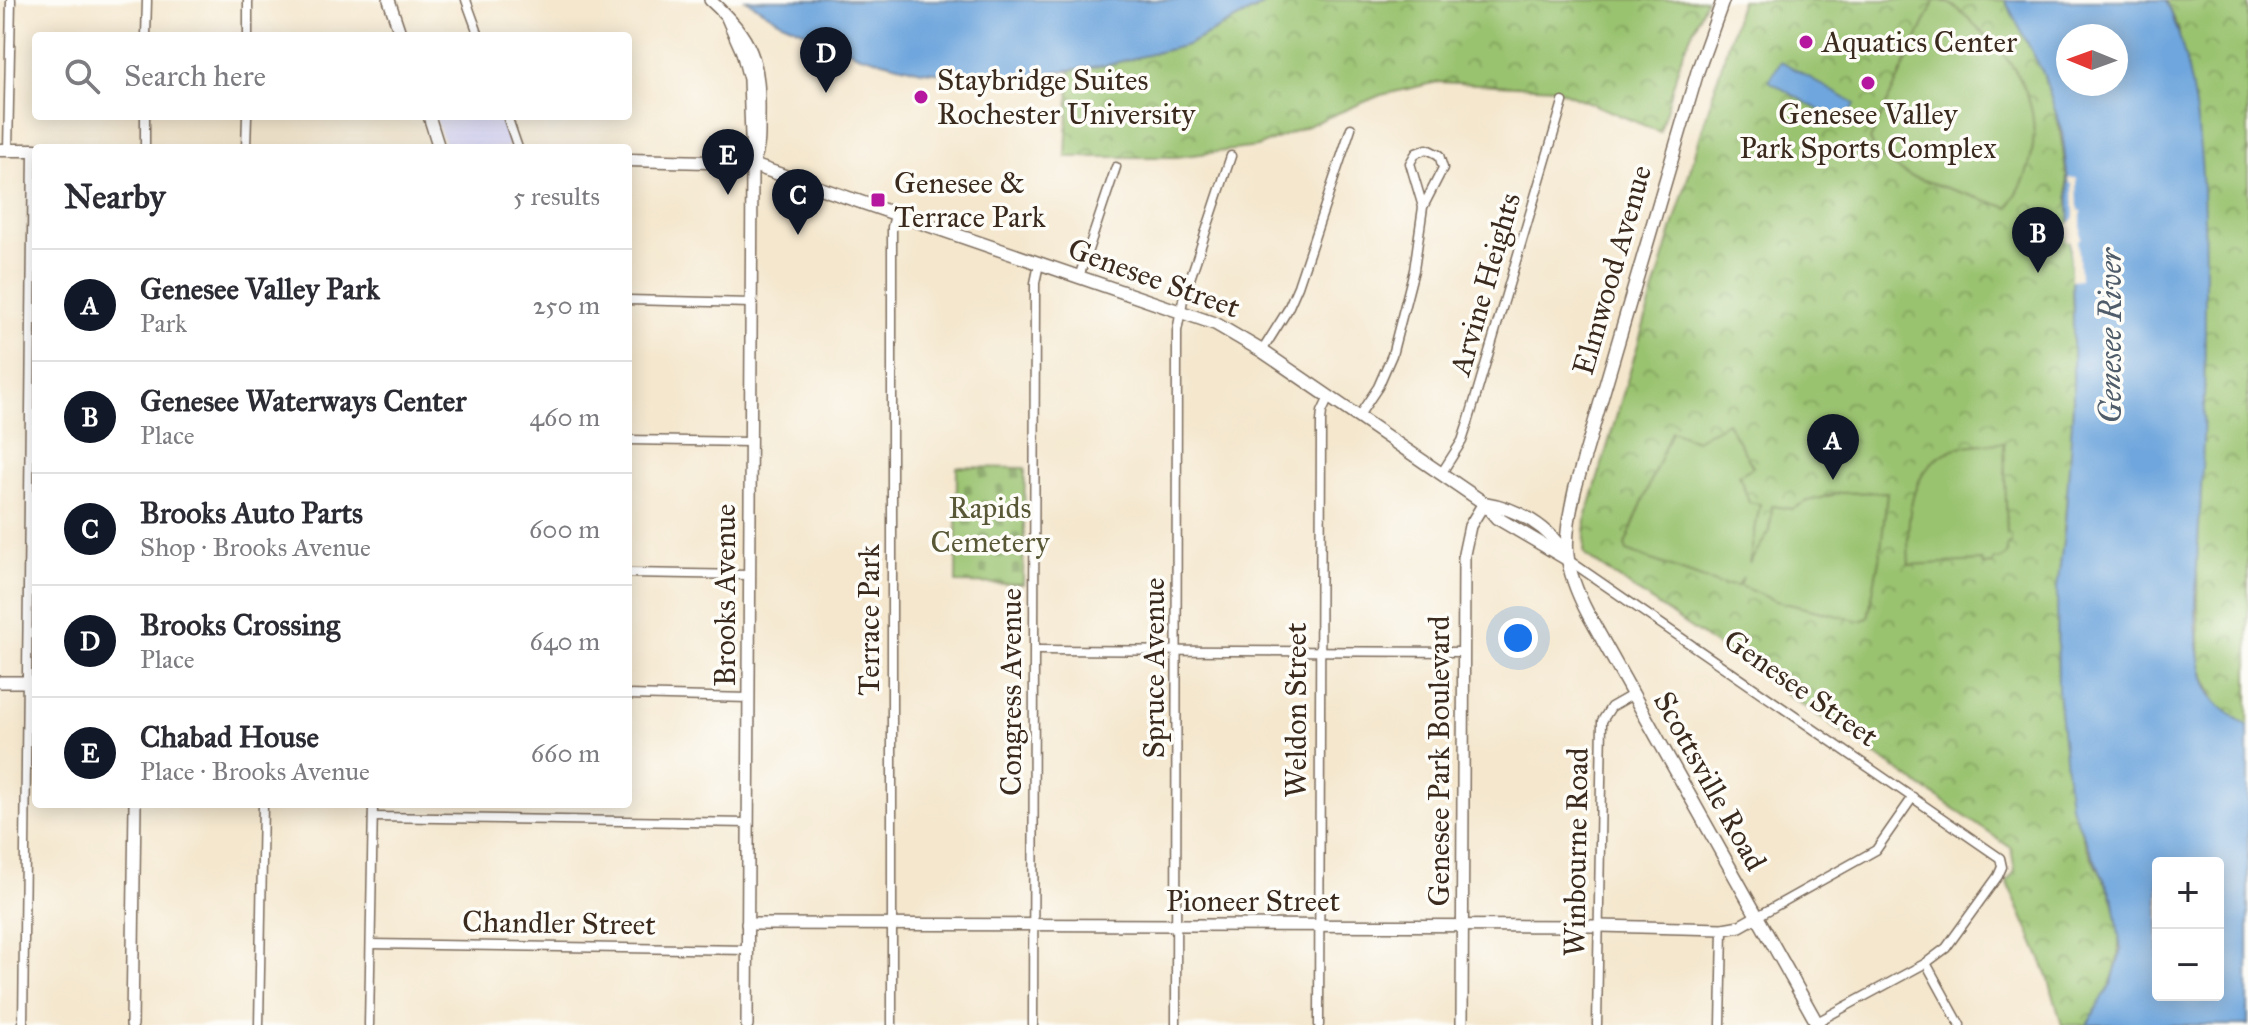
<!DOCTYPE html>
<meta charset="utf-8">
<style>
:root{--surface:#fff;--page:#f2f2f3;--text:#2b2b33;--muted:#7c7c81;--line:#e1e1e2;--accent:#111827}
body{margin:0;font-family:"IM FELL Great Primer",serif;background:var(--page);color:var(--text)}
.controls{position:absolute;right:24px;bottom:24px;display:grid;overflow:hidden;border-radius:8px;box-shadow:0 4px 20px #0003}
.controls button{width:72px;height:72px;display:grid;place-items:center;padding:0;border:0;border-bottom:2px solid var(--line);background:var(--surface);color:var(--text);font:40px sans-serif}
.compass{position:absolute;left:2056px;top:24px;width:72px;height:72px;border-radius:50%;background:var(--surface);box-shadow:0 4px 20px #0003;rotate:271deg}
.you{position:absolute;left:1518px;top:638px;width:28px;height:28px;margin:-20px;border:6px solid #fff;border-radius:50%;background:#1a73e8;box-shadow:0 0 0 12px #1a73e833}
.badge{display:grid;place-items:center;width:52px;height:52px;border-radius:50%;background:var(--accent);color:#fff;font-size:26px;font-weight:700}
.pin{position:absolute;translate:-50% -66px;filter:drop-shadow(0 2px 4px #0008)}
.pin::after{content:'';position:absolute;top:42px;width:28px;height:24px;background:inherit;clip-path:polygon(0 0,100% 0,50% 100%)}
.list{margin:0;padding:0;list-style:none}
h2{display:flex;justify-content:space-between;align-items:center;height:104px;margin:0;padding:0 32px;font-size:34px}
h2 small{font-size:26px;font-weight:400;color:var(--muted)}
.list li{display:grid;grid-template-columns:52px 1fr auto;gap:24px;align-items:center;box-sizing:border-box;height:112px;padding:0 32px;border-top:2px solid var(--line)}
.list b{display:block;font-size:30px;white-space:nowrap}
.list p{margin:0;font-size:26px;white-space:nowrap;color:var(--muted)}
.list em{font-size:26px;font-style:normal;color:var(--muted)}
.icon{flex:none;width:44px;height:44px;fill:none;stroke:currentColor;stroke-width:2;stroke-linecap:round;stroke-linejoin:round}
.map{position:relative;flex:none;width:2248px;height:1025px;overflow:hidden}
.search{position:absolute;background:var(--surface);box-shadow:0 4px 20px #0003;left:32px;top:32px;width:600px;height:88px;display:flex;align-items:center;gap:20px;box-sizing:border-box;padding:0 28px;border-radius:8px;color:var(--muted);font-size:30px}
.panel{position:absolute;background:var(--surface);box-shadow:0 4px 20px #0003;left:32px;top:144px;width:600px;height:664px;border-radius:8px}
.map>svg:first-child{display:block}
.built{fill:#d8d7f8}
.cemetery{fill:url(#cemetery-stones);stroke:#6a7646;stroke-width:2}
.park{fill:url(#park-crowns);stroke:#6a7646;stroke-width:2}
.pitch{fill:#9ac36f;stroke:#6a7646;stroke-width:2}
.water{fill:#6ea6dd;stroke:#54687e;stroke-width:2;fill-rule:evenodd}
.pier{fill:#f4e7ce}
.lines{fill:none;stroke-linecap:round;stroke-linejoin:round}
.street-casing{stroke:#7c6c5c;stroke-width:11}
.secondary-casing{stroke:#7c6c5c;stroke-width:14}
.primary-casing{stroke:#7c6c5c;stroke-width:15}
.street{stroke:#fff;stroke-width:8}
.secondary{stroke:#fff;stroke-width:11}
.primary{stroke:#fff;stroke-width:12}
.poi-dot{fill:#b5179e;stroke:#fdfcf7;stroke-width:3}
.labels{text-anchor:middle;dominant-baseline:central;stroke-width:7;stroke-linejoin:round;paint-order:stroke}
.poi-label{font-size:30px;fill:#3b2a1e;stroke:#fdfcf7;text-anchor:start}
.street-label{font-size:30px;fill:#3b2a1e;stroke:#fdfcf7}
.park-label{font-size:30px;fill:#585836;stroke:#fdfcf7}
.water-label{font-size:32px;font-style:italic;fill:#4f5c6a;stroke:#fdfcf7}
</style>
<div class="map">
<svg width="2248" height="1025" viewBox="0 0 2248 1025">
<defs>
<pattern id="cemetery-stones" width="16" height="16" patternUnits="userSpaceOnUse" patternTransform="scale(2)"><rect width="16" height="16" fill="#9ac36f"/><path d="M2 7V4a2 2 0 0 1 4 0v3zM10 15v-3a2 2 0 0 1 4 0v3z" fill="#7f9f5b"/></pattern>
<pattern id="park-crowns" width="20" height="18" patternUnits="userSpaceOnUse" patternTransform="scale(2)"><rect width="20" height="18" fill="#9ac36f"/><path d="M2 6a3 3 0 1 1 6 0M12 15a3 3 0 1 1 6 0" fill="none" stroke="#7f9f5b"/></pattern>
</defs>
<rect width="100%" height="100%" fill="#fdfcf7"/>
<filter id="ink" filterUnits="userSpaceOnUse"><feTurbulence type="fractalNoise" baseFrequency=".0125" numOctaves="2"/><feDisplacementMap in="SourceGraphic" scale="16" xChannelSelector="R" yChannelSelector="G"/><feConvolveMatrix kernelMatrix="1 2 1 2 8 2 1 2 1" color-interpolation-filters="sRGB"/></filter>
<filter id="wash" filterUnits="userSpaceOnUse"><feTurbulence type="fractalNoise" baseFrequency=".006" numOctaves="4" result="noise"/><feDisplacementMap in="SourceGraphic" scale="32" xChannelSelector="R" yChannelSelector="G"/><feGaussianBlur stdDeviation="1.8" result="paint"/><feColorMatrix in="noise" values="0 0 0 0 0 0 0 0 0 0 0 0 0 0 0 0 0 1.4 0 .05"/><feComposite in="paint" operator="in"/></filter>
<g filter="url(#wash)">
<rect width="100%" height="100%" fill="#f4e7ce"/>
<path class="built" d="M435,116H501L510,144L505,148L448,146L444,142Z"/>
<path class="cemetery" d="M957,467L1025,468L1023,584L956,583Z"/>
<g class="park">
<path d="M1273,0H1706L1681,58L1660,132L1554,88L1438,82L1381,95L1257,147L1176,157H1066L1070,70L1106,65L1187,45Z"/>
<path d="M1741,0H2005C2060,77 2067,156 2071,247C2073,313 2075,380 2071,446C2064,548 2047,651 2066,752C2072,780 2075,809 2082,835C2089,858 2106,878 2113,901C2128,947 2115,987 2087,1025H2062L2047,973L2007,882L2015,871L2011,848L1586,556L1584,551L1586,518Z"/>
<path d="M2166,0H2248V727L2216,704L2200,664L2179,30Z"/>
</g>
<g class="pitch">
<path d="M1935,0C1951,0 1965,15 1976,26C2021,66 2048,113 2026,175C2022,186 2014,197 2009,208L1910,176L1877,155L1870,140Z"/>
<path d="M1727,422L1753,467L1739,475L1749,502L1760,504L1749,563L1770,531L1772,506L1792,509L1808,501L1840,493L1887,492L1881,549L1868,618L1860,621L1776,601L1740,586L1743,578L1738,586L1718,584L1627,551L1625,545L1671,431L1696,440Z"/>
<path d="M2004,443L2007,534H2011V544L2007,545V554L2002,559L1993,560V564L1983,565L1982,561L1909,565C1906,523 1907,467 1954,449C1970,443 1988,444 2004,443Z"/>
</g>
<g class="water">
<path d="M746,0H1273L1187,45L1106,65L1008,78L921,71L860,55L782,22Z"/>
<path d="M2005,0H2166C2205,90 2205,207 2205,304C2205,367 2204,430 2201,492C2199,547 2187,641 2209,691C2217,709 2234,715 2248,727V1025H2087L2112,982L2121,950L2114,901L2070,806L2058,691L2057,589L2065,525L2073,406V308L2068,181L2062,132L2043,73ZM2068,36H2116V84H2068ZM2158,863H2218V995H2158Z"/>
<path d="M1781,61L1855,104L1843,124L1769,81Z"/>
</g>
<path class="pier" d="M2069,178H2077L2078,210L2081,211V239L2078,240L2080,279L2071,280V242L2066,241V226L2074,219L2073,184L2070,183Z"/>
</g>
<g filter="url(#ink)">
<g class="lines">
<defs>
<g id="street">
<path d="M466,0L479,36"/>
<path d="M146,36L147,0"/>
<path d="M248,36V0"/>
<path d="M507,116L518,148"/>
<path d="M145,148V116"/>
<path d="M246,148L247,116"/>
<path d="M8,150L11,0"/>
<path d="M1079,277L1116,167"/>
<path d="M628,300L751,303"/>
<path d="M1262,351L1287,311L1298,286L1351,128"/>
<path d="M1358,417L1378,387L1392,355L1414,270L1423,207L1410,163L1416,153L1427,149L1439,155L1443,168L1423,207"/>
<path d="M628,440L750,442"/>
<path d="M1441,474L1462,441L1468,423L1563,102"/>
<path d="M1567,559L2000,858L2002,867L1998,876L1946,948L1926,963L1817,1022"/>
<path d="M628,573L749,575"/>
<path d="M1036,650L1464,652"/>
<path d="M628,695L749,698"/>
<path d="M373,817L748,823"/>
<path d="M1756,917L1876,850L1913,797"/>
<path d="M371,944L747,950"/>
<path d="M1926,963L1960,1025"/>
<path d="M23,1025L33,150"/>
<path d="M259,1025L263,804"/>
<path d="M369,1025L373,804"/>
<path d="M892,1025V227L895,215"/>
<path d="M1033,1025L1035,283L1039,264"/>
<path d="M1176,1025L1177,331L1183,300L1231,156"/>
<path d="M1319,1025L1321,422L1322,412L1329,397"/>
<path d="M1597,1025L1602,721L1611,707L1632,695"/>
<path d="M1721,1025L1723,929"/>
</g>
<g id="secondary">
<path d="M389,0L401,36"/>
<path d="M710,0C753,39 760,60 759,117C759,132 760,147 754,161"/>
<path d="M727,18L742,52L749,79L752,165L747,1025"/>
<path d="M429,116L439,148"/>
<path d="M0,682H36"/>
<path d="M747,924L1599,926L1723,929L1740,926L1756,917"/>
<path d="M132,1025L135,804"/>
<path d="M1462,1025L1464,554L1470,526L1484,503"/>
</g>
<g id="primary">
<path d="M1723,0L1698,70L1575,489C1563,543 1562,564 1588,614L1818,1025"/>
<path d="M0,150H36"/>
<path d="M628,160L747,163L1216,324L1262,351L1484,503L1497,518L1567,559"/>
<path d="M1484,503C1516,508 1551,527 1565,556"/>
</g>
</defs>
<use href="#street" class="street-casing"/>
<use href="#secondary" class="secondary-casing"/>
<use href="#primary" class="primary-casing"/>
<use href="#street" class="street"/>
<use href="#secondary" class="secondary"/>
<use href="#primary" class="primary"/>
</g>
</g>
<g class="poi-dot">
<circle cx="1806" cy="42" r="8"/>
<circle cx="1868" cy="83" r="8"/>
<circle cx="921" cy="97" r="8"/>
<rect x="870" y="192" width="16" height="16" rx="4"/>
</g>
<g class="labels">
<g class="poi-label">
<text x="1822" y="42">Aquatics Center</text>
<text x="937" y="80">Staybridge Suites<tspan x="937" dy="34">Rochester University</tspan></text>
<text x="1868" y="114" text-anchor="middle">Genesee Valley<tspan x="1868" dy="34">Park Sports Complex</tspan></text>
<text x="894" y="183">Genesee &amp;<tspan x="894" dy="34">Terrace Park</tspan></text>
</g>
<g class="street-label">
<text transform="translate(1612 270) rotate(-74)">Elmwood Avenue</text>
<text transform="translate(1154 278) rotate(20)">Genesee Street</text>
<text transform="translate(1485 284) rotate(-74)">Arvine Heights</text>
<text transform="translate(725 595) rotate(-90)">Brooks Avenue</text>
<text transform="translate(869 620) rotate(-90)">Terrace Park</text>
<text transform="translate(1154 668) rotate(-90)">Spruce Avenue</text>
<text transform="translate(1801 688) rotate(35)">Genesee Street</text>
<text transform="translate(1011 692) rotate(-90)">Congress Avenue</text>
<text transform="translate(1296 710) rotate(-90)">Weldon Street</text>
<text transform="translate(1439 761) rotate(-90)">Genesee Park Boulevard</text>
<text transform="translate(1710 781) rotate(61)">Scottsville Road</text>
<text transform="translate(1576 852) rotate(-89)">Winbourne Road</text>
<text x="1253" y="901">Pioneer Street</text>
<text transform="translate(559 923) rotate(1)">Chandler Street</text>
</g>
<g class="park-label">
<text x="990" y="508">Rapids<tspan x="990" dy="34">Cemetery</tspan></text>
</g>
<g class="water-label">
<text transform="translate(2110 336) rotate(-90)">Genesee River</text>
</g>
</g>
</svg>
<div class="controls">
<button>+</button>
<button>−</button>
</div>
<svg class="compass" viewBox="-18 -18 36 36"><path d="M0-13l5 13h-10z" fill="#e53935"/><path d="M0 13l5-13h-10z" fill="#7c7c81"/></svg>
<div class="you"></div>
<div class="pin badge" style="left:1833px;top:480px">A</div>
<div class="pin badge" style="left:2038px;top:273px">B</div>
<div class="pin badge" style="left:798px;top:235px">C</div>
<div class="pin badge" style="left:826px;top:93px">D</div>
<div class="pin badge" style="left:728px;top:195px">E</div>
<div class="search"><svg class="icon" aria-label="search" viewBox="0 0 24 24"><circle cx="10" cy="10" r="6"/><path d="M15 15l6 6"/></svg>Search here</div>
<section class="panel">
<h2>Nearby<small>5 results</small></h2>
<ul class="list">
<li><span class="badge">A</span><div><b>Genesee Valley Park</b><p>Park</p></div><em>250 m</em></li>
<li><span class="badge">B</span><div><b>Genesee Waterways Center</b><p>Place</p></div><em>460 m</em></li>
<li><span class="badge">C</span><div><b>Brooks Auto Parts</b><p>Shop · Brooks Avenue</p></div><em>600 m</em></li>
<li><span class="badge">D</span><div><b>Brooks Crossing</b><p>Place</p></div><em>640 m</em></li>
<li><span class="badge">E</span><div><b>Chabad House</b><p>Place · Brooks Avenue</p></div><em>660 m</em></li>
</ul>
</section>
</div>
